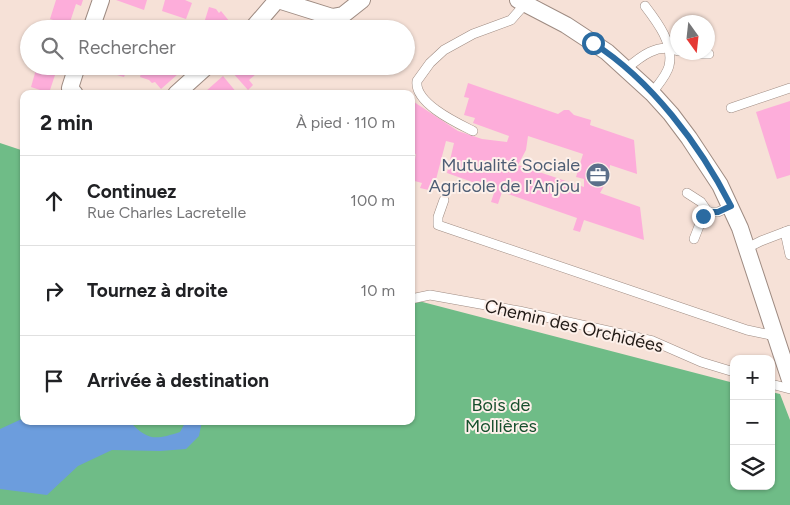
<!DOCTYPE html>
<html lang="fr">
<meta charset="utf-8">
<style>
:root{--surface:#fff;--page:#f6f6f6;--text:#202124;--muted:#757577;--line:#e0e0e0}
body{margin:0;font-family:Figtree,sans-serif;background:var(--page);color:var(--text)}
.controls{position:absolute;right:15px;bottom:15px;display:grid;overflow:hidden;border-radius:10px;box-shadow:0 1px 4px #0004}
.controls button{width:45px;height:45px;display:grid;place-items:center;padding:0;border:0;border-bottom:1px solid var(--line);background:var(--surface);color:var(--text);font:25px sans-serif}
.compass{position:absolute;left:670px;top:15px;width:45px;height:45px;border-radius:50%;background:var(--surface);box-shadow:0 1px 4px #0004;rotate:165deg}
.stop{position:absolute;width:15px;height:15px;margin:-11px;border:4px solid #2b6ba1;border-radius:50%;background:#fff}
.stop.end{background:#2b6ba1;border-color:#fff;box-shadow:0 1px 5px #0008}
.list{margin:0;padding:0;list-style:none}
h2{display:flex;justify-content:space-between;align-items:center;height:65px;margin:0;padding:0 20px;font-size:21px}
h2 small{font-size:16px;font-weight:400;color:var(--muted)}
.list li{display:grid;grid-template-columns:32px 1fr auto;gap:15px;align-items:center;box-sizing:border-box;height:90px;padding:0 20px;border-top:1px solid var(--line)}
.list b{display:block;font-size:19px;white-space:nowrap}
.list p{margin:0;font-size:16px;white-space:nowrap;color:var(--muted)}
.list em{font-size:16px;font-style:normal;color:var(--muted)}
.icon{flex:none;width:28px;height:28px;fill:none;stroke:currentColor;stroke-width:2;stroke-linecap:round;stroke-linejoin:round}
.map{position:relative;flex:none;width:790px;height:505px;overflow:hidden}
.search{position:absolute;background:var(--surface);box-shadow:0 1px 4px #0004;left:20px;top:20px;width:395px;height:55px;display:flex;align-items:center;gap:12px;box-sizing:border-box;padding:0 18px;border-radius:28px;color:var(--muted);font-size:19px}
.panel{position:absolute;background:var(--surface);box-shadow:0 1px 4px #0004;left:20px;top:90px;width:395px;height:335px;border-radius:10px}
.map>svg:first-child{display:block}
.forest{fill:#6fbc87}
.water{fill:#6c9ddd}
.building{fill:#fdadda;fill-rule:evenodd}
.lines{fill:none;stroke-linecap:round;stroke-linejoin:round}
.lane-casing{stroke:#9e8b82;stroke-width:10}
.street-casing{stroke:#9e8b82;stroke-width:18}
.lane{stroke:#fff;stroke-width:9}
.street{stroke:#fff;stroke-width:16}
.route{stroke:#2b6ba1;stroke-width:6}
.labels{text-anchor:middle;dominant-baseline:central;stroke-width:4;stroke-linejoin:round;paint-order:stroke}
.service-label{font-size:18px;fill:#4e5e75;stroke:#fdf0ea;text-anchor:end}
.street-label{font-size:18px;fill:#221b17;stroke:#fdf0ea}
.park-label{font-size:18px;fill:#174f2d;stroke:#fdf0ea}
</style>
<div class="map">
<svg width="790" height="505" viewBox="0 0 790 505">
<rect width="100%" height="100%" fill="#f6e1d7"/>
<path class="forest" d="M0,143L24,151V421H411V299L734,383V486H771V392L780,394L790,420V505H0Z"/>
<path class="water" d="M24,418V421H129C148,441 155,440 180,432L186,421H202L199,436L186,449L160,451L112,450L78,466L47,495L0,489V429Z"/>
<g class="building">
<path d="M56,0H83L81,6L76,4L69,25L50,19Z"/>
<path d="M116,0H147L144,10Z"/>
<path d="M165,0H185L192,3L186,19L162,11Z"/>
<path d="M209,7L216,9L219,13L221,11L234,27L231,29H211L204,23Z"/>
<path d="M287,20L300,24L299,29H284Z"/>
<path d="M37,66H58L49,93L31,87Z"/>
<path d="M108,66H128L124,77L117,75L119,70Z"/>
<path d="M143,66H171L178,74L161,89L155,82L152,83L149,80L140,77Z"/>
<path d="M236,66H265L249,80L253,85L248,90L232,72Z"/>
<path d="M223,76L237,93L207,94L208,93L206,91Z"/>
<path d="M468,83L558,114L564,110H569L574,115L591,120L590,125L634,140L637,174L610,165L608,179L600,193L640,207L644,240L584,220L580,232L573,230L577,218L502,192L498,204L491,202L495,190L447,173L454,143L446,141L433,191L420,188L422,183L411,180L416,154L411,153V100L458,131L482,139L507,142L509,136L473,123L475,118L464,115L469,98L464,97ZM528,136L583,154L576,177L584,179V187L518,165L526,150Z"/>
<path d="M790,101V175L777,179L756,112Z"/>
</g>
<g class="lines">
<defs>
<g id="lane">
<path d="M645,6C658,23 674,44 669,66C667,75 657,86 652,93"/>
<path d="M684,52L698,54H709"/>
<path d="M626,69C640,57 658,42 678,51"/>
<path d="M731,108L790,88"/>
<path d="M473,131C457,123 414,103 417,81L430,63L444,50L473,34L511,20L525,4"/>
<path d="M687,193L701,202L708,212"/>
<path d="M444,200L438,217V225L747,330L775,336"/>
<path d="M785,232L790,255"/>
<path d="M694,239L703,216L708,212H718L731,206"/>
<path d="M747,248L761,241L790,230"/>
<path d="M411,299L430,295L519,311L653,341L701,362L734,372"/>
<path d="M771,384L790,389"/>
</g>
<g id="street">
<path d="M278,0L332,17L343,15L362,0"/>
<path d="M518,0L566,25L607,52L652,93L671,114L689,138L720,185L740,228L790,380"/>
<path d="M91,29L101,0"/>
<path d="M252,29L277,0"/>
<path d="M75,94L70,88L77,66"/>
<path d="M176,94L207,66"/>
</g>
</defs>
<use href="#lane" class="lane-casing"/>
<use href="#street" class="street-casing"/>
<use href="#lane" class="lane"/>
<use href="#street" class="street"/>
</g>
<g class="lines">
<path class="route" d="M593,43C651,80 700,145 731,206L718,212H708L703,216"/>
</g>
<defs>
<symbol id="office-disc" viewBox="-11 -11 22 22"><circle r="9.5" fill="#5c6f8a" stroke="#fdf0ea"/><path d="M-6-3h4V-5.5h4V-3h4V5H-6ZM-1-4.5V-3h2v-1.5ZM-6 0V1H6V0Z" fill="#fff"/></symbol>
</defs>
<g fill-rule="evenodd">
<use href="#office-disc" x="584" y="161" width="28" height="28"/>
</g>
<g class="labels">
<g class="service-label">
<text x="580" y="165">Mutualité Sociale<tspan x="580" dy="21">Agricole de l'Anjou</tspan></text>
</g>
<g class="street-label">
<text transform="translate(574 326) rotate(13)">Chemin des Orchidées</text>
</g>
<g class="park-label">
<text x="501" y="405">Bois de<tspan x="501" dy="21">Mollières</tspan></text>
</g>
</g>
</svg>
<div class="controls">
<button>+</button>
<button>−</button>
<button><svg class="icon" aria-label="layers" viewBox="0 0 24 24"><path d="M12 4l9 5-9 5-9-5zM3 14l9 5 9-5"/></svg></button>
</div>
<svg class="compass" viewBox="-18 -18 36 36"><path d="M0-13l5 13h-10z" fill="#e53935"/><path d="M0 13l5-13h-10z" fill="#757577"/></svg>
<div class="stop" style="left:593px;top:43px"></div>
<div class="stop end" style="left:703px;top:216px"></div>
<div class="search"><svg class="icon" aria-label="search" viewBox="0 0 24 24"><circle cx="10" cy="10" r="6"/><path d="M15 15l6 6"/></svg>Rechercher</div>
<section class="panel">
<h2>2 min<small>À pied · 110 m</small></h2>
<ul class="list">
<li><svg class="icon" aria-label="ahead" viewBox="0 0 24 24"><path d="M12 20V5M6 11l6-6 6 6"/></svg><div><b>Continuez</b><p>Rue Charles Lacretelle</p></div><em>100 m</em></li>
<li><svg class="icon" aria-label="right" viewBox="0 0 24 24"><path d="M7 20v-9h11M14 6l5 5-5 5"/></svg><div><b>Tournez à droite</b></div><em>10 m</em></li>
<li><svg class="icon" aria-label="arrive" viewBox="0 0 24 24"><path d="M6 21V4h12l-3 4 3 4H6"/></svg><div><b>Arrivée à destination</b></div></li>
</ul>
</section>
</div>
